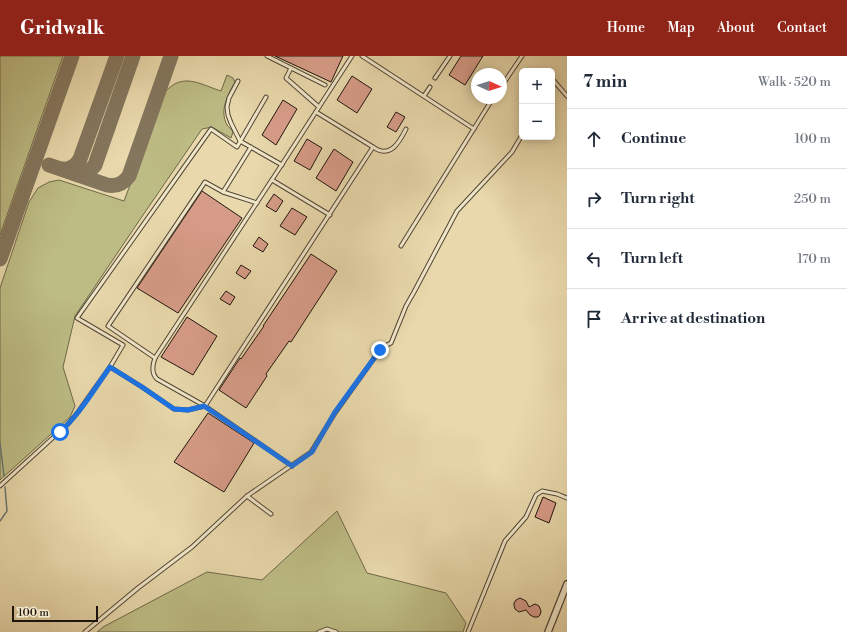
<!DOCTYPE html>
<meta charset="utf-8">
<style>
:root{--surface:#fff;--page:#f6f6f7;--text:#1f2937;--muted:#747a83;--line:#e0e1e3;--accent:#8f2418}
body{margin:0;font-family:"Libre Bodoni",serif;background:var(--page);color:var(--text)}
.controls{position:absolute;right:12px;top:12px;display:grid;overflow:hidden;border-radius:6px;box-shadow:0 2px 10px #0003}
.controls button{width:36px;height:36px;display:grid;place-items:center;padding:0;border:0;border-bottom:1px solid var(--line);background:var(--surface);color:var(--text);font:20px sans-serif}
.compass{position:absolute;left:471px;top:12px;width:36px;height:36px;border-radius:50%;background:var(--surface);box-shadow:0 2px 10px #0003;rotate:93deg}
.scale{position:absolute;left:12px;bottom:10px;width:86px;box-sizing:border-box;padding-left:4px;border:2px solid #20150f;border-top:0;font-size:11px;line-height:14px;white-space:nowrap;color:#20150f;-webkit-text-stroke:3px #f0e6c8;paint-order:stroke}
.stop{position:absolute;width:12px;height:12px;margin:-9px;border:3px solid #1a73e8;border-radius:50%;background:#fff}
.stop.end{background:#1a73e8;border-color:#fff;box-shadow:0 1px 4px #0008}
.list{margin:0;padding:0;list-style:none}
h2{display:flex;justify-content:space-between;align-items:center;height:52px;margin:0;padding:0 16px;font-size:17px}
h2 small{font-size:13px;font-weight:400;color:var(--muted)}
.list li{display:grid;grid-template-columns:26px 1fr auto;gap:12px;align-items:center;box-sizing:border-box;height:60px;padding:0 16px;border-top:1px solid var(--line)}
.list b{display:block;font-size:15px;white-space:nowrap}
.list em{font-size:13px;font-style:normal;color:var(--muted)}
.icon{flex:none;width:22px;height:22px;fill:none;stroke:currentColor;stroke-width:2;stroke-linecap:round;stroke-linejoin:round}
.map{position:relative;flex:none;width:567px;height:576px;overflow:hidden}
header{display:flex;align-items:center;gap:24px;box-sizing:border-box;height:56px;padding:0 20px;background:var(--accent);color:#fff}
header strong{font-size:19px}
nav{display:flex;gap:22px;margin-inline-start:auto;font-size:14px}
main{display:flex}
aside{flex:1;background:var(--surface)}
.map>svg:first-child{display:block}
.green{fill:#bdbc84;stroke:#6e684a}
.lines{fill:none;stroke-linecap:round;stroke-linejoin:round}
.stream{stroke:#68776f;stroke-width:1.5}
.taxiway{stroke:#84765d;stroke-width:15}
.building{fill:#d79c88;stroke:#20150f}
.service-casing{stroke:#524636;stroke-width:5}
.minor-casing{stroke:#524636;stroke-width:8}
.service{stroke:#f0e6c8;stroke-width:3}
.minor{stroke:#f0e6c8;stroke-width:5.5}
.route{stroke:#1a73e8;stroke-width:5}
</style>
<header>
<strong>Gridwalk</strong>
<nav><a>Home</a><a>Map</a><a>About</a><a>Contact</a></nav>
</header>
<main>
<div class="map">
<svg width="567" height="576" viewBox="0 0 567 576">
<rect width="100%" height="100%" fill="#e8d8ab"/>
<filter id="stains"><feTurbulence type="fractalNoise" baseFrequency=".005" numOctaves="4"/><feColorMatrix values="0 0 0 0 .2 0 0 0 0 .09 0 0 0 0 .02 0 0 0 .5 -.17"/></filter>
<radialGradient id="worn" r=".72"><stop offset=".6" stop-color="#630" stop-opacity="0"/><stop offset="1" stop-color="#630" stop-opacity=".3"/></radialGradient>
<g class="green">
<path d="M0,0H63L0,179Z"/>
<path d="M227,19L233,22L235,26C228,39 219,54 227,69C229,71 232,74 233,76L231,82L212,71L202,73L141,162L75,260L63,311L75,350L70,361L0,424V232L29,146L38,132L49,126L59,124L124,145L165,36C183,16 199,28 221,35Z"/>
<path d="M337,455L367,517L446,537L466,567L463,576H97L103,571L207,516L262,524Z"/>
</g>
<g class="lines">
<g class="stream">
<path d="M0,387L4,420"/>
<path d="M0,465L7,455L5,431"/>
</g>
<g class="taxiway">
<path d="M49,109L107,129C117,131 123,128 129,120L171,0"/>
<path d="M62,113C70,114 76,110 80,103L117,0"/>
<path d="M76,118C85,119 89,116 95,109L133,0"/>
<path d="M0,203L72,0"/>
</g>
</g>
<g class="building">
<path d="M275,0H343L331,26Z"/>
<path d="M461,0H483L465,29L449,19Z"/>
<path d="M352,20L372,33L357,57L337,44Z"/>
<path d="M283,44L297,53L276,89L262,79Z"/>
<path d="M396,56L405,61L396,76L387,71Z"/>
<path d="M307,83L322,92L310,114L294,105Z"/>
<path d="M334,93L353,106L336,135L316,122Z"/>
<path d="M202,135L242,162L178,257L137,232Z"/>
<path d="M274,138L283,145L276,156L266,150Z"/>
<path d="M292,152L307,161L295,179L280,170Z"/>
<path d="M259,181L268,188L263,196L253,190Z"/>
<path d="M311,198L337,215L291,286L289,285L266,318L267,320L246,352L219,334L240,302L241,303L264,270H263Z"/>
<path d="M241,209L251,215L245,223L236,217Z"/>
<path d="M226,235L235,241L230,249L220,243Z"/>
<path d="M187,261L217,280L193,319L161,301Z"/>
<path d="M208,357L254,387L224,436L174,406Z"/>
<path d="M543,441L556,447L549,467L535,461Z"/>
<path d="M520,542L526,545L529,551L535,548L539,550L541,555L540,559L538,561H534L530,559L526,554L519,556L515,553L514,549V547L516,544Z"/>
</g>
<g class="lines">
<defs>
<g id="service">
<path d="M267,0L325,29"/>
<path d="M362,0L474,73"/>
<path d="M291,12L286,22L319,51"/>
<path d="M435,22L450,0"/>
<path d="M238,25L229,42L227,51L228,59L231,67L240,85L282,109"/>
<path d="M552,28L554,25L567,40"/>
<path d="M501,31L522,0"/>
<path d="M424,40L430,31"/>
<path d="M266,41L237,91L211,73L77,262L123,289L110,311L142,331L174,353L188,354L205,350L373,91L316,56"/>
<path d="M373,91C390,103 399,87 406,73"/>
<path d="M272,124L330,159"/>
<path d="M223,136L257,147"/>
<path d="M401,190L493,42"/>
<path d="M155,302L108,270L205,126L223,136L251,91"/>
<path d="M292,410L205,350L157,323C151,317 152,310 155,302L277,116L352,0"/>
<path d="M0,430L68,368L78,356L110,311"/>
<path d="M247,440L271,458"/>
<path d="M85,576L138,532L192,491L247,440L311,396L335,357L380,294L387,289L391,287L406,250L414,236L457,155L512,96L522,79"/>
<path d="M319,576L327,573L336,576"/>
<path d="M468,576L505,485L526,461L536,439L542,435L557,438L567,442"/>
</g>
<path id="minor" d="M548,576L567,528"/>
</defs>
<use href="#service" class="service-casing"/>
<use href="#minor" class="minor-casing"/>
<use href="#service" class="service"/>
<use href="#minor" class="minor"/>
</g>
<g class="lines">
<path class="route" d="M60,376C80,358 94,333 110,311L142,331L174,353L188,354L204,350L292,410L312,396L335,356L380,294"/>
</g>
<rect width="100%" height="100%" filter="url(#stains)"/>
<rect width="100%" height="100%" fill="url(#worn)"/>
</svg>
<div class="controls">
<button>+</button>
<button>−</button>
</div>
<svg class="compass" viewBox="-18 -18 36 36"><path d="M0-13l5 13h-10z" fill="#e53935"/><path d="M0 13l5-13h-10z" fill="#747a83"/></svg>
<div class="scale">100 m</div>
<div class="stop" style="left:60px;top:376px"></div>
<div class="stop end" style="left:380px;top:294px"></div>
</div>
<aside>
<h2>7 min<small>Walk · 520 m</small></h2>
<ul class="list">
<li><svg class="icon" aria-label="ahead" viewBox="0 0 24 24"><path d="M12 20V5M6 11l6-6 6 6"/></svg><div><b>Continue</b></div><em>100 m</em></li>
<li><svg class="icon" aria-label="right" viewBox="0 0 24 24"><path d="M7 20v-9h11M14 6l5 5-5 5"/></svg><div><b>Turn right</b></div><em>250 m</em></li>
<li><svg class="icon" aria-label="left" viewBox="0 0 24 24"><path d="M17 20v-9H6M10 6l-5 5 5 5"/></svg><div><b>Turn left</b></div><em>170 m</em></li>
<li><svg class="icon" aria-label="arrive" viewBox="0 0 24 24"><path d="M6 21V4h12l-3 4 3 4H6"/></svg><div><b>Arrive at destination</b></div></li>
</ul>
</aside>
</main>
